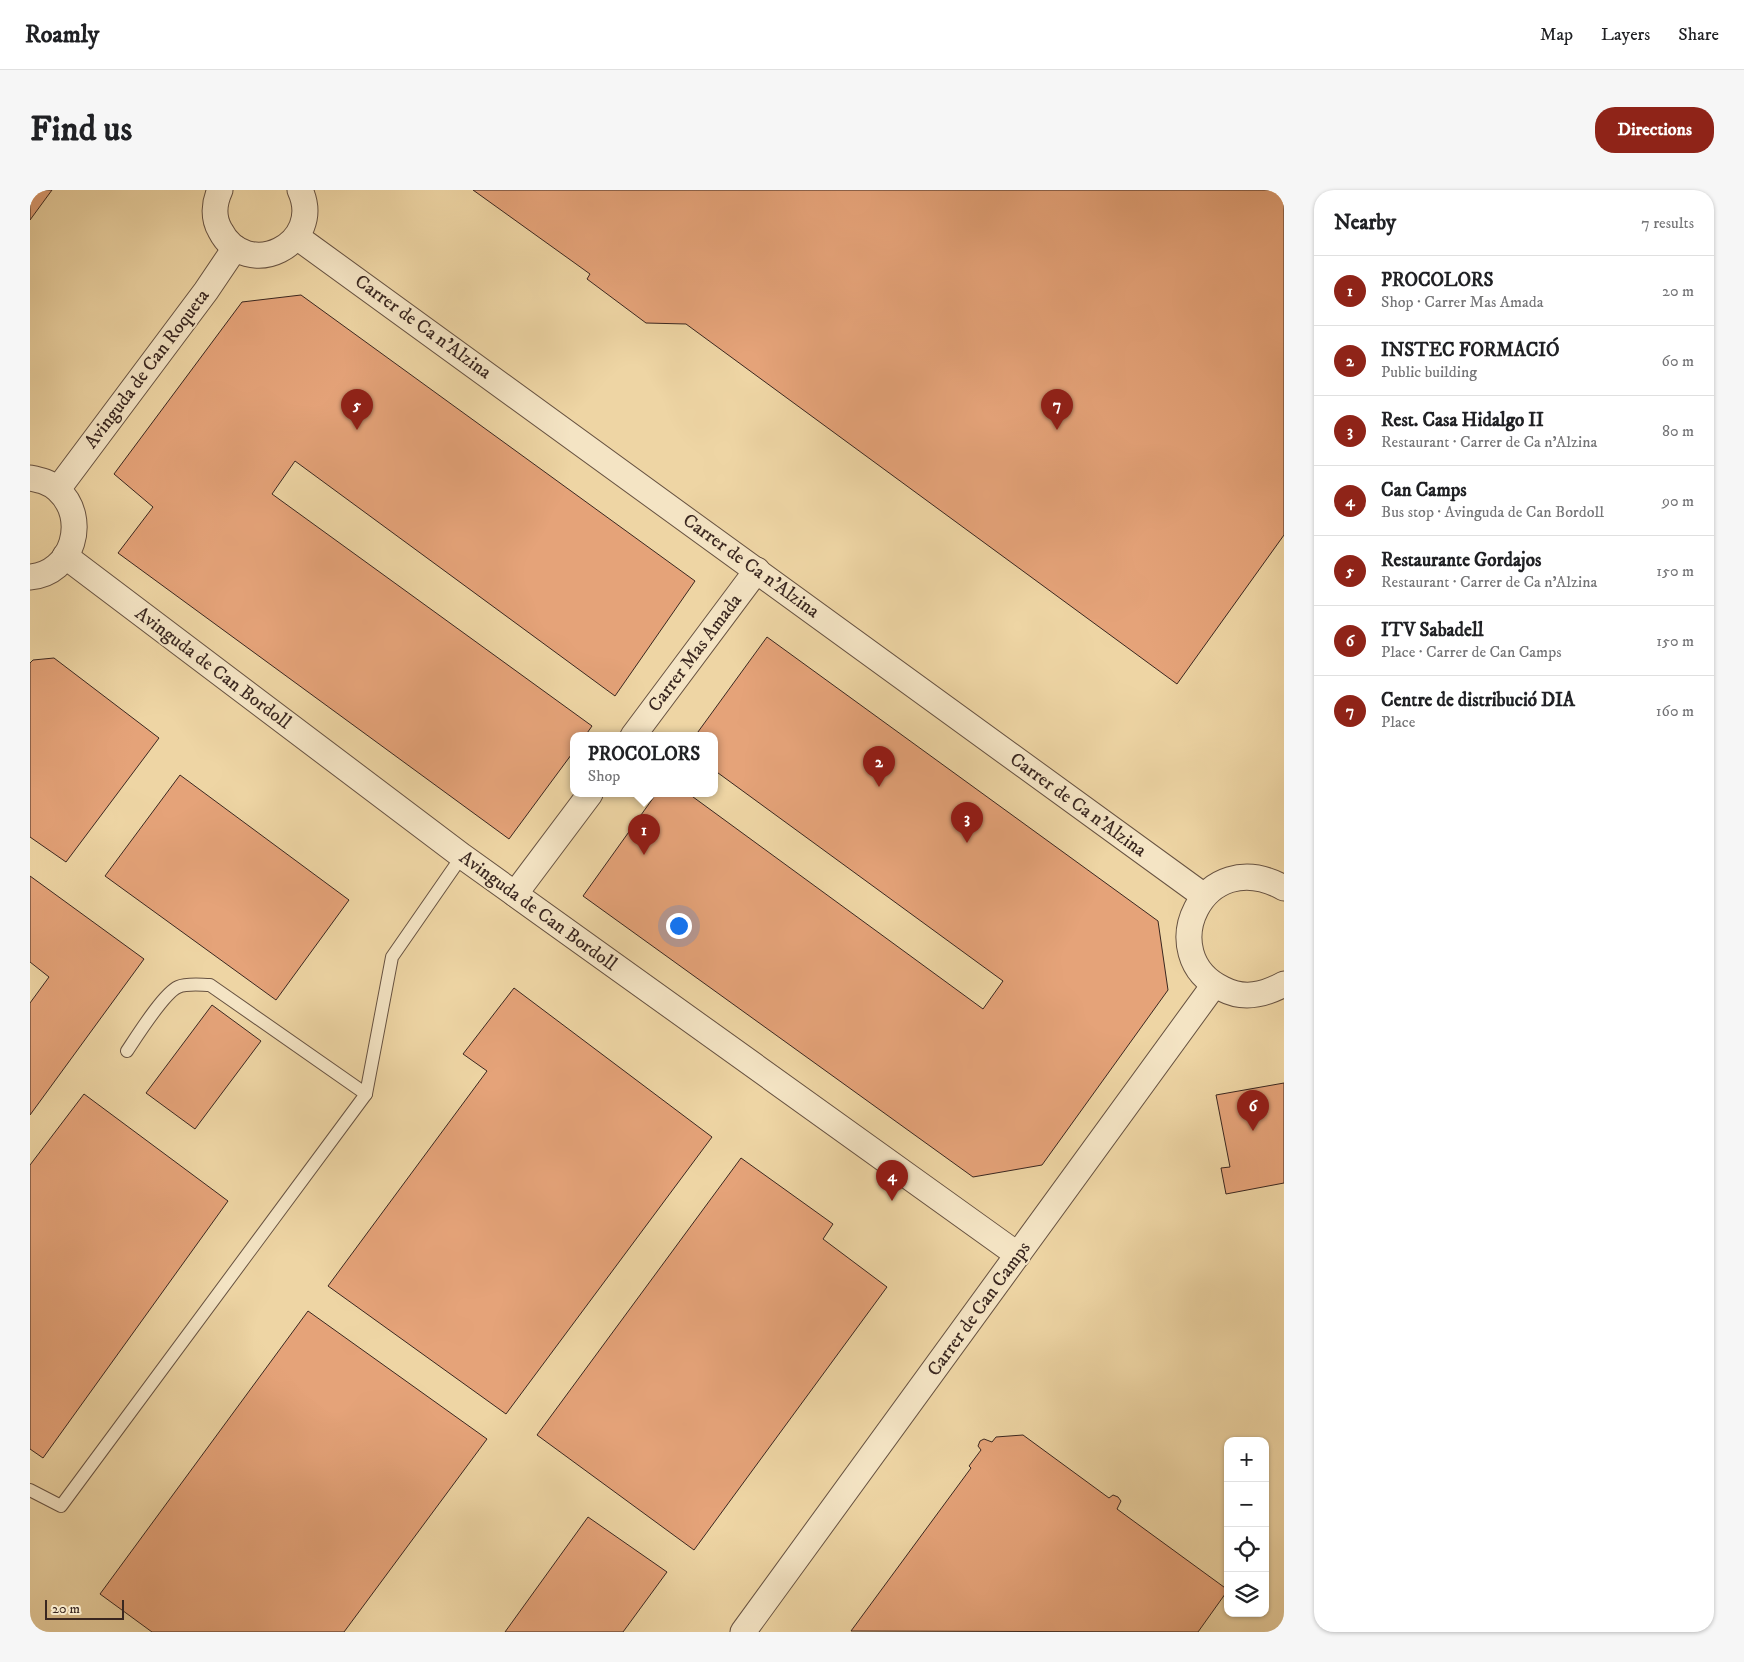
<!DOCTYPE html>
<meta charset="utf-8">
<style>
:root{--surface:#fff;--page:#f6f6f6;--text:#202124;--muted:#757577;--line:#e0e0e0;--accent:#8f2418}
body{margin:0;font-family:"IM FELL DW Pica",serif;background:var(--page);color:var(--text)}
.controls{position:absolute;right:15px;bottom:15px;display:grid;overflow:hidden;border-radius:10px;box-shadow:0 1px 4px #0004}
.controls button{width:45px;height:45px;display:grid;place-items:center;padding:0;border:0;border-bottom:1px solid var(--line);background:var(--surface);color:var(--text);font:25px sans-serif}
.scale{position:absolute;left:15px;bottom:12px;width:79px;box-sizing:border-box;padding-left:5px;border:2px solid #3a2720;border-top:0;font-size:14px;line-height:18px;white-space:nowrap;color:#3a2720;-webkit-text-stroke:4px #f4e4c4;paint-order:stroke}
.you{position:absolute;left:648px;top:735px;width:18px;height:18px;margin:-12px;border:4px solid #fff;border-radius:50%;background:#1a73e8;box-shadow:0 0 0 8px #1a73e833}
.badge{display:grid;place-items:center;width:32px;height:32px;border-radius:50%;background:var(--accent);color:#fff;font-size:16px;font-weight:700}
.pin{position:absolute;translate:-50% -41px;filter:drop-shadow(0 1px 2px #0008)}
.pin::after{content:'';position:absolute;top:26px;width:18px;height:15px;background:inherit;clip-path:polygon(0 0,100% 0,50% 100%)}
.popup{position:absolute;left:540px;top:542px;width:148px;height:65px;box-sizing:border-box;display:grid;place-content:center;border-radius:10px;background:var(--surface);filter:drop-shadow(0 1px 4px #0005);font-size:16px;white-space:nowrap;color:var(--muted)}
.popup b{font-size:19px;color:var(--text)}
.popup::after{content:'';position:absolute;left:50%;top:100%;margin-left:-10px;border:10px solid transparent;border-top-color:var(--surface)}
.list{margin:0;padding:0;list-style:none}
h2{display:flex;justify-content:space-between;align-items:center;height:65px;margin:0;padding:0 20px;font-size:21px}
h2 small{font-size:16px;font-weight:400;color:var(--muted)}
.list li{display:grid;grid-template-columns:32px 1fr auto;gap:15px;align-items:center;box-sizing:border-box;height:70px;padding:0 20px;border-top:1px solid var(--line)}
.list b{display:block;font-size:19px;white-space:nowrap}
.list p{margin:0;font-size:16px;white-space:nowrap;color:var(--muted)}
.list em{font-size:16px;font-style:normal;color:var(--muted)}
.icon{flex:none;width:28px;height:28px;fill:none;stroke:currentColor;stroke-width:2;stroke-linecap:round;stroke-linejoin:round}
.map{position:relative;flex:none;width:1254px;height:1442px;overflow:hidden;border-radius:20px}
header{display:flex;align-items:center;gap:30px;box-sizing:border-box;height:70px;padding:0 25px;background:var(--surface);border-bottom:1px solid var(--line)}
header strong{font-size:24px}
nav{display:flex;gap:28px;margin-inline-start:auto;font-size:18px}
.intro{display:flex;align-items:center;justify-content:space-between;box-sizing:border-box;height:120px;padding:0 30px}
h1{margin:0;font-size:35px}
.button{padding:12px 22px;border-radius:20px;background:var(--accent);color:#fff;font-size:18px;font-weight:700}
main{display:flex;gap:30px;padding:0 30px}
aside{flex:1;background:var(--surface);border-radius:20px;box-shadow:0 1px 4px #0004}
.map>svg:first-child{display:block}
.building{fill:#e5a379;stroke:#3a2720}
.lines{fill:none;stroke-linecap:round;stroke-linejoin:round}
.service-casing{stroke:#675241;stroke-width:14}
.minor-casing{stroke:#675241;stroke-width:27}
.service{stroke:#f4e4c4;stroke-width:12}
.minor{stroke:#f4e4c4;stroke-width:25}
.labels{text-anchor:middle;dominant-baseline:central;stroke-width:4;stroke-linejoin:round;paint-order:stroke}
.street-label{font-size:19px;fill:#3a2720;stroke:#f4e4c4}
</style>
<header>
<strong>Roamly</strong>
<nav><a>Map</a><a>Layers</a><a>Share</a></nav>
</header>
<div class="intro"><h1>Find us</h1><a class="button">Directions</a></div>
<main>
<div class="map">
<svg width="1254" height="1442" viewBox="0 0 1254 1442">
<rect width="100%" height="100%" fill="#eed5a4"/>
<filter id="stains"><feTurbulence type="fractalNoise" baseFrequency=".004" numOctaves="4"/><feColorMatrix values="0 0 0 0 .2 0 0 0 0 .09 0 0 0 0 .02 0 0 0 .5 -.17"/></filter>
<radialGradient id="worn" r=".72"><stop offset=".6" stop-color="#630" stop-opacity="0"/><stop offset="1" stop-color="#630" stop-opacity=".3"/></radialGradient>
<g class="building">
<path d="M0,0H22L0,30Z"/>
<path d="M443,0H1254V345L1147,494L656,134L616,133L557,89L560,84Z"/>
<path d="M271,105L665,391L585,506L265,271L242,304L562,536L555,546H544V561L479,649L88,363L123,317L84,284L212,112Z"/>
<path d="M737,447L1128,731L1138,800L1012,975L943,987L553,706L626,604H659L953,819L973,791L684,580V546H665Z"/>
<path d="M24,468L129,548L36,672L0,647V473L3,470Z"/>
<path d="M150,585L319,710L246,810L75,686Z"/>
<path d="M0,686L114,769L0,925V813L19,787L0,772Z"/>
<path d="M484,798L682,947L476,1224L298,1096L457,881L433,864Z"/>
<path d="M182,815L231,851L165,939L116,903Z"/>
<path d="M1254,893V993L1196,1004L1191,978L1200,977L1186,905Z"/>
<path d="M54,904L198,1011L13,1268L0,1259V975Z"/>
<path d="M711,968L803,1034L793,1049L857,1097L664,1360L507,1245Z"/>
<path d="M278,1121L457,1249L314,1442H122L70,1404Z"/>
<path d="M993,1245L1079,1308L1083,1305L1088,1307L1091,1311L1087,1319L1198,1400L1168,1442L821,1441L941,1278L939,1276L951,1260L948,1256L950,1251L954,1249L962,1252L966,1247Z"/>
<path d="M558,1327L637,1382L593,1442H475Z"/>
</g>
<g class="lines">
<defs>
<g id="service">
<path d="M97,861C107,846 134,803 148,797C157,793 171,795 180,795L336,904"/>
<path d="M0,1300L31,1316L336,904L362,767L432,666"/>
</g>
<g id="minor">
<path d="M190,0C184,13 183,28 190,40C217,93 295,54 270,0"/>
<path d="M267,47L1174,706"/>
<path d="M0,288C10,290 20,292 28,300C59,328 43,384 0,387"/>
<path d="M28,299L176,101L205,58"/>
<path d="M35,366L432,666L988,1065"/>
<path d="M603,546L727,380"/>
<path d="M1254,698C1172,652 1122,766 1193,799C1214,810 1234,805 1254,794"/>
<path d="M485,704L560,604"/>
<path d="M713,1442L1184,795"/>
</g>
</defs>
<use href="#service" class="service-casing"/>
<use href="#minor" class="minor-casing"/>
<use href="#service" class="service"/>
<use href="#minor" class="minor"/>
</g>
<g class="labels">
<g class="street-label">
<text transform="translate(393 137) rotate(36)">Carrer de Ca n'Alzina</text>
<text transform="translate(117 179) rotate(-53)">Avinguda de Can Roqueta</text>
<text transform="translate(721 376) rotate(36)">Carrer de Ca n'Alzina</text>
<text transform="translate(665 463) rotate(-53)">Carrer Mas Amada</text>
<text transform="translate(183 478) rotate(37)">Avinguda de Can Bordoll</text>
<text transform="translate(1048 615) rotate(36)">Carrer de Ca n'Alzina</text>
<text transform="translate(508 721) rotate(36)">Avinguda de Can Bordoll</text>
<text transform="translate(949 1119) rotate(-54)">Carrer de Can Camps</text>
</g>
</g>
<rect width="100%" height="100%" filter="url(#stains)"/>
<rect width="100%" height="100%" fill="url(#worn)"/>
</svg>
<div class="controls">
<button>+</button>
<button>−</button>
<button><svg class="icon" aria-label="locate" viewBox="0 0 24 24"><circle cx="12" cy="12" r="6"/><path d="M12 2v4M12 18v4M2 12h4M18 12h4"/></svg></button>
<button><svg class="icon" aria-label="layers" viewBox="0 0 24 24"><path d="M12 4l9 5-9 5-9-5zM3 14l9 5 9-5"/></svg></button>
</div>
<div class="scale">20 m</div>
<div class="you"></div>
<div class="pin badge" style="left:614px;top:665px">1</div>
<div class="popup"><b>PROCOLORS</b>Shop</div>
<div class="pin badge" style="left:849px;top:597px">2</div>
<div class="pin badge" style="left:937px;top:653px">3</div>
<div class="pin badge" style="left:862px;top:1011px">4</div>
<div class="pin badge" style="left:327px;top:240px">5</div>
<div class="pin badge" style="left:1223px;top:941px">6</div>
<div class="pin badge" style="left:1027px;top:240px">7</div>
</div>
<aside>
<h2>Nearby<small>7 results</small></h2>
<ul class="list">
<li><span class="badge">1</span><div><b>PROCOLORS</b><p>Shop · Carrer Mas Amada</p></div><em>20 m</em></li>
<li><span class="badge">2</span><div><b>INSTEC FORMACIÓ</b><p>Public building</p></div><em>60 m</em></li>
<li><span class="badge">3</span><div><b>Rest. Casa Hidalgo II</b><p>Restaurant · Carrer de Ca n'Alzina</p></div><em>80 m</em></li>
<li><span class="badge">4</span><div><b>Can Camps</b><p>Bus stop · Avinguda de Can Bordoll</p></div><em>90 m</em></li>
<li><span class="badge">5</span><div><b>Restaurante Gordajos</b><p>Restaurant · Carrer de Ca n'Alzina</p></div><em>150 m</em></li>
<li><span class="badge">6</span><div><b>ITV Sabadell</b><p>Place · Carrer de Can Camps</p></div><em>150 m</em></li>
<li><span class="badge">7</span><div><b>Centre de distribució DIA</b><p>Place</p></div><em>160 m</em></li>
</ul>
</aside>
</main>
